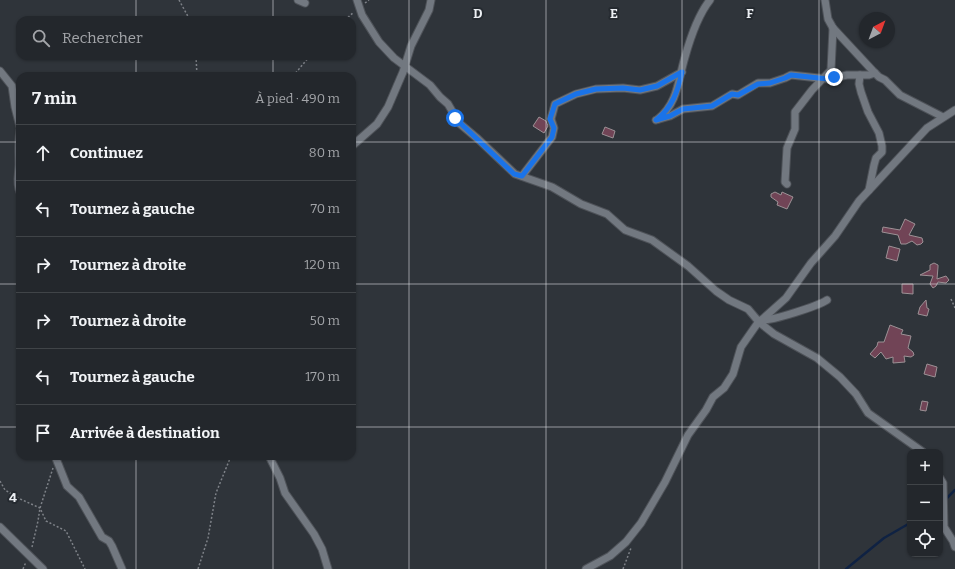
<!DOCTYPE html>
<html lang="fr">
<meta charset="utf-8">
<style>
:root{--surface:#23272c;--page:#2f3338;--text:#f1f3f6;--muted:#a3a5a9;--line:#404448}
body{margin:0;font-family:Bitter,serif;background:var(--page);color:var(--text)}
.controls{position:absolute;right:12px;bottom:12px;display:grid;overflow:hidden;border-radius:8px;box-shadow:0 1px 3px #0004}
.controls button{width:36px;height:36px;display:grid;place-items:center;padding:0;border:0;border-bottom:1px solid var(--line);background:var(--surface);color:var(--text);font:20px sans-serif}
.compass{position:absolute;left:859px;top:12px;width:36px;height:36px;border-radius:50%;background:var(--surface);box-shadow:0 1px 3px #0004;rotate:41deg}
.stop{position:absolute;width:12px;height:12px;margin:-9px;border:3px solid #1a73e8;border-radius:50%;background:#fff}
.stop.end{background:#1a73e8;border-color:#fff;box-shadow:0 1px 4px #0008}
.list{margin:0;padding:0;list-style:none}
h2{display:flex;justify-content:space-between;align-items:center;height:52px;margin:0;padding:0 16px;font-size:17px}
h2 small{font-size:13px;font-weight:400;color:var(--muted)}
.list li{display:grid;grid-template-columns:26px 1fr auto;gap:12px;align-items:center;box-sizing:border-box;height:56px;padding:0 16px;border-top:1px solid var(--line)}
.list b{display:block;font-size:15px;white-space:nowrap}
.list em{font-size:13px;font-style:normal;color:var(--muted)}
.icon{flex:none;width:22px;height:22px;fill:none;stroke:currentColor;stroke-width:2;stroke-linecap:round;stroke-linejoin:round}
.map{position:relative;flex:none;width:955px;height:569px;overflow:hidden}
.search{position:absolute;background:var(--surface);box-shadow:0 1px 3px #0004;left:16px;top:16px;width:340px;height:44px;display:flex;align-items:center;gap:10px;box-sizing:border-box;padding:0 14px;border-radius:12px;color:var(--muted);font-size:15px}
.panel{position:absolute;background:var(--surface);box-shadow:0 1px 3px #0004;left:16px;top:72px;width:340px;height:388px;border-radius:12px}
.map>svg:first-child{display:block}
.lines{fill:none;stroke-linecap:round;stroke-linejoin:round}
.stream{stroke:#0f2243;stroke-width:2.5}
.building{fill:#714456;stroke:#9c9195}
.minor-casing{stroke:#4e5258;stroke-width:9}
.path{stroke:#7e8288;stroke-width:1.5;stroke-dasharray:2 2;stroke-linecap:butt}
.minor{stroke:#727880;stroke-width:7}
.route{stroke:#1a73e8;stroke-width:5}
.grid{fill:none;stroke:#eceff3;stroke-width:1;stroke-opacity:0.55}
.grid-label{font-size:13px;text-anchor:middle;font-weight:bold;fill:#eceff3;stroke:#252a30;stroke-width:4;stroke-linejoin:round;paint-order:stroke}
</style>
<div class="map">
<svg width="955" height="569" viewBox="0 0 955 569">
<rect width="100%" height="100%" fill="#2f343a"/>
<g class="lines">
<g class="stream">
<path d="M945,500L955,490"/>
<path d="M846,569L884,538L910,523"/>
</g>
</g>
<g class="building">
<path d="M539,117L546,121L548,126L544,133L533,126Z"/>
<path d="M605,127L615,131L613,138L602,134Z"/>
<path d="M775,192L781,195L782,192L793,197L787,209L777,205L778,202L771,197V194Z"/>
<path d="M905,219L915,224L909,235L922,238L923,242L921,244L917,245L912,241L906,244H901L898,235L882,232L883,227L900,230Z"/>
<path d="M889,246L900,249L897,261L886,258Z"/>
<path d="M934,263L938,265V267L937,279L946,276L949,280L946,283L938,282L936,286L933,288L930,284L933,276L920,275L930,270V265Z"/>
<path d="M902,284H913V294L902,293Z"/>
<path d="M926,300L927,308L929,309L927,316L918,314L920,307Z"/>
<path d="M890,325L903,330L901,334L911,336L908,348L913,352L914,355L911,357L904,356L905,362L893,363V357L886,359L881,352L875,358L870,354L877,346L878,342H884Z"/>
<path d="M927,364L937,367L935,377L924,374Z"/>
<path d="M922,401L928,402L926,411L920,410Z"/>
</g>
<g class="lines">
<defs>
<g id="minor">
<path d="M298,0L305,3"/>
<path d="M357,0L362,15L379,42L394,58L430,85L440,97L448,104L459,123L478,139L515,174L552,187L581,204L607,214L625,230L652,240L688,266L716,291L729,300L748,309L759,322L774,334L817,358L840,377L856,394L868,413L923,452"/>
<path d="M825,0L828,19L833,28L873,71L879,77L885,80L900,95L943,117"/>
<path d="M0,71L12,86L15,107L20,127"/>
<path d="M860,75L859,84L861,92L868,112L879,133L882,146V152L876,158L874,165L869,190"/>
<path d="M658,119C678,103 678,80 685,57C690,39 698,15 710,0"/>
<path d="M656,120L670,116L683,109L712,106L732,94L738,95L758,83H770L785,78L791,75L828,79L847,75H869L875,73"/>
<path d="M20,130C18,144 19,151 19,164C19,173 16,184 20,192"/>
<path d="M352,146L377,124L388,107L403,72L411,46L429,10L431,0"/>
<path d="M522,176L552,137L554,128L551,119L555,104L576,94L596,89L623,88L640,90L657,86L682,72"/>
<path d="M787,184L785,182L787,148L795,129V112L812,90L831,70L833,28"/>
<path d="M761,320C772,321 818,306 827,300"/>
<path d="M55,456L67,486L79,497L102,537L109,541L112,546L122,569"/>
<path d="M269,456L280,478L285,493L314,534L322,549L328,569"/>
<path d="M940,478L943,483L944,527L953,541L955,547"/>
<path d="M0,527L43,569"/>
<path d="M586,569L610,556L626,542L641,523L665,482L688,435L706,410L713,397L724,388L733,374L741,347L757,324L786,298L811,263L835,236L859,201L927,128L955,110"/>
</g>
</defs>
<use href="#minor" class="minor-casing"/>
<g class="path">
<path d="M179,0L190,20"/>
<path d="M365,3L369,0"/>
<path d="M345,20L354,12"/>
<path d="M196,56L197,76"/>
<path d="M293,76L310,56"/>
<path d="M951,299L955,308"/>
<path d="M0,481L5,490L18,498L40,508L46,521L66,531L85,569"/>
<path d="M32,547L38,521L40,508L53,468"/>
<path d="M23,569L26,562"/>
<path d="M198,569L208,538L216,493L231,456"/>
<path d="M623,569L631,548"/>
</g>
<use href="#minor" class="minor"/>
</g>
<g class="lines">
<path class="route" d="M455,118L514,174L522,176L552,137L554,128L550,119L555,104L576,94L596,89L623,88L640,90L657,86L682,72C678,91 672,108 656,120L670,116L683,109L712,106L732,94L738,95L758,84L770,83L785,78L791,75L828,79L834,77"/>
</g>
<path class="grid" d="M136,0V20M273,0V20M409,0V569M546,0V569M682,0V569M819,0V569M136,56V76M273,56V76M0,142H20M352,142H955M0,284H20M352,284H955M0,427H20M352,427H955M136,456V569M273,456V569"/>
<g class="grid-label">
<text x="478" y="18">D</text>
<text x="614" y="18">E</text>
<text x="750" y="18">F</text>
<text x="13" y="502">4</text>
</g>
</svg>
<div class="controls">
<button>+</button>
<button>−</button>
<button><svg class="icon" aria-label="locate" viewBox="0 0 24 24"><circle cx="12" cy="12" r="6"/><path d="M12 2v4M12 18v4M2 12h4M18 12h4"/></svg></button>
</div>
<svg class="compass" viewBox="-18 -18 36 36"><path d="M0-13l5 13h-10z" fill="#e53935"/><path d="M0 13l5-13h-10z" fill="#a3a5a9"/></svg>
<div class="stop" style="left:455px;top:118px"></div>
<div class="stop end" style="left:834px;top:77px"></div>
<div class="search"><svg class="icon" aria-label="search" viewBox="0 0 24 24"><circle cx="10" cy="10" r="6"/><path d="M15 15l6 6"/></svg>Rechercher</div>
<section class="panel">
<h2>7 min<small>À pied · 490 m</small></h2>
<ul class="list">
<li><svg class="icon" aria-label="ahead" viewBox="0 0 24 24"><path d="M12 20V5M6 11l6-6 6 6"/></svg><div><b>Continuez</b></div><em>80 m</em></li>
<li><svg class="icon" aria-label="left" viewBox="0 0 24 24"><path d="M17 20v-9H6M10 6l-5 5 5 5"/></svg><div><b>Tournez à gauche</b></div><em>70 m</em></li>
<li><svg class="icon" aria-label="right" viewBox="0 0 24 24"><path d="M7 20v-9h11M14 6l5 5-5 5"/></svg><div><b>Tournez à droite</b></div><em>120 m</em></li>
<li><svg class="icon" aria-label="right" viewBox="0 0 24 24"><path d="M7 20v-9h11M14 6l5 5-5 5"/></svg><div><b>Tournez à droite</b></div><em>50 m</em></li>
<li><svg class="icon" aria-label="left" viewBox="0 0 24 24"><path d="M17 20v-9H6M10 6l-5 5 5 5"/></svg><div><b>Tournez à gauche</b></div><em>170 m</em></li>
<li><svg class="icon" aria-label="arrive" viewBox="0 0 24 24"><path d="M6 21V4h12l-3 4 3 4H6"/></svg><div><b>Arrivée à destination</b></div></li>
</ul>
</section>
</div>
